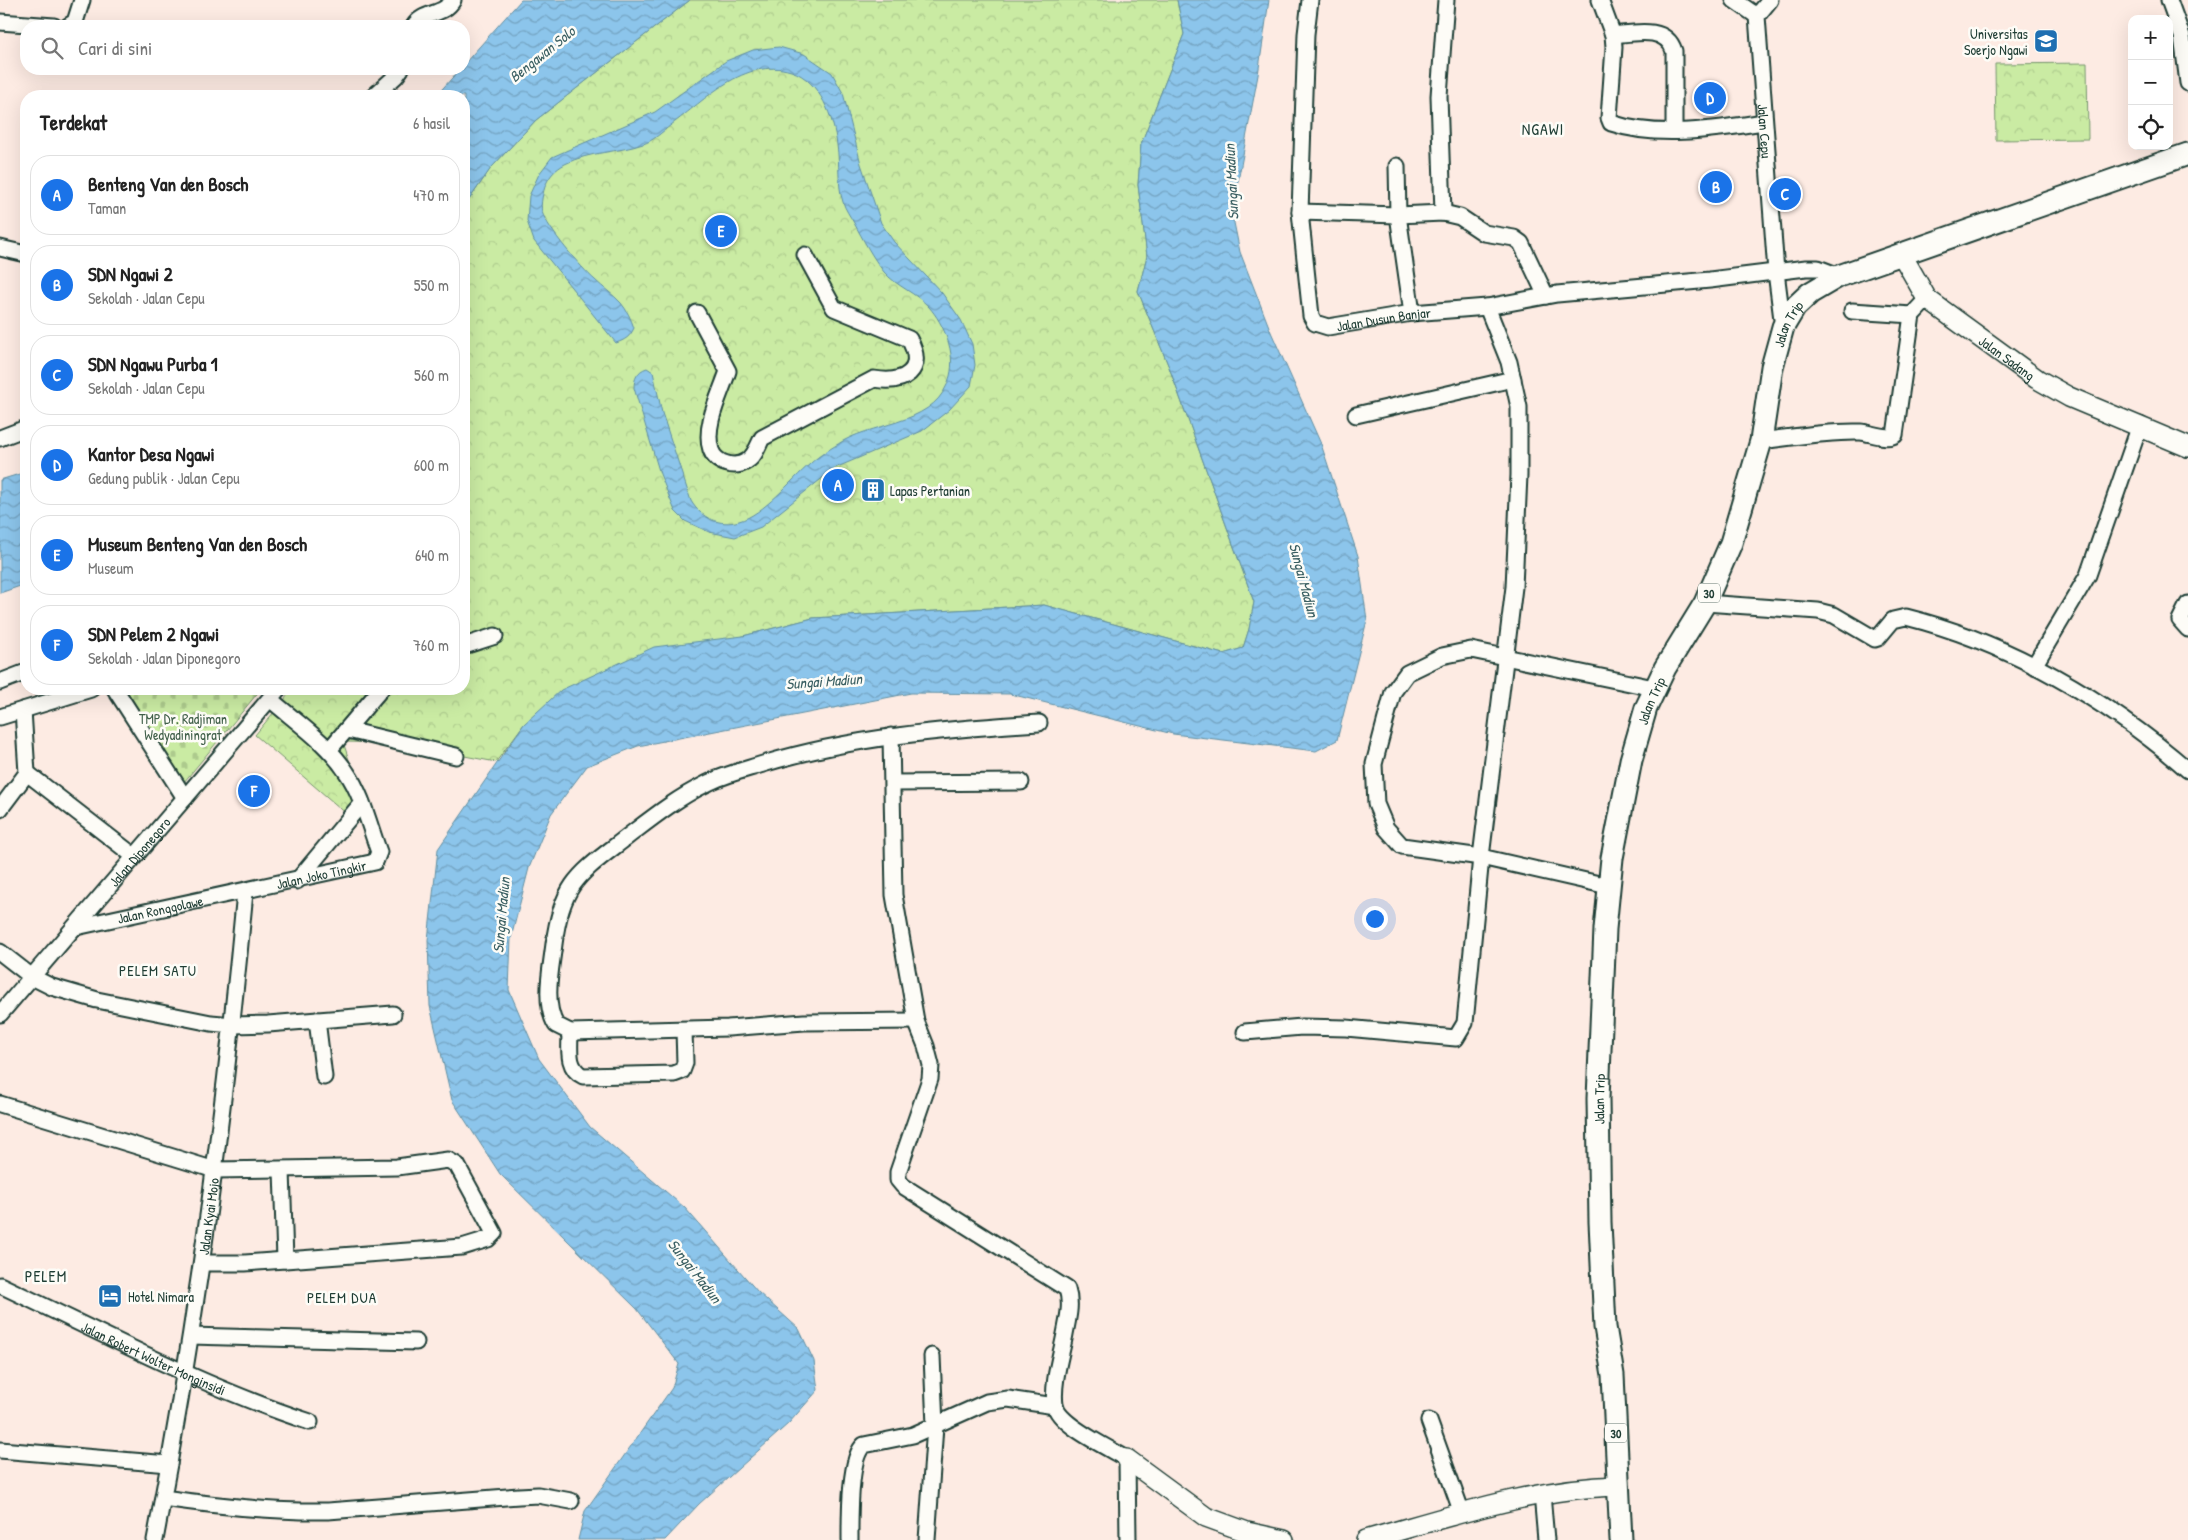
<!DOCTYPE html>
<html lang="id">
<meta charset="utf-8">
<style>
:root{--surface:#fff;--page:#f2f2f2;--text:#222;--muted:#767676;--line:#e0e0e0;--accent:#1a73e8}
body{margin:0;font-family:"Patrick Hand",sans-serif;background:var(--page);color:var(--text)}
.controls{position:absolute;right:15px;top:15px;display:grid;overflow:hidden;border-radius:10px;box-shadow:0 5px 20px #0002}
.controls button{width:45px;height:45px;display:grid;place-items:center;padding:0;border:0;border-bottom:1px solid var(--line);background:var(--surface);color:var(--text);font:25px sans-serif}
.you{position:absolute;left:1374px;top:918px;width:18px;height:18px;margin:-12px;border:4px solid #fff;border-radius:50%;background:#1a73e8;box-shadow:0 0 0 8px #1a73e833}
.badge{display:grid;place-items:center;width:32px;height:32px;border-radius:50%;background:var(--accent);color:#fff;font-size:16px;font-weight:700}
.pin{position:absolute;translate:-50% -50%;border:2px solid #fff;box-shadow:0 1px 5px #0006}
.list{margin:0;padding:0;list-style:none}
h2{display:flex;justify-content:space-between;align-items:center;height:65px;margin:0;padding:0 20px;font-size:21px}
h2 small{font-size:16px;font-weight:400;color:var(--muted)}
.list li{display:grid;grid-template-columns:32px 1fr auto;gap:15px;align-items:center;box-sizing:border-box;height:80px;margin:0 10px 10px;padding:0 10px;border:1px solid var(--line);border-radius:20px}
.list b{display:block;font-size:19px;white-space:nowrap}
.list p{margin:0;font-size:16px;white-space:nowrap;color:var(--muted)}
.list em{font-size:16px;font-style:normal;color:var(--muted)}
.icon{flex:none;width:28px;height:28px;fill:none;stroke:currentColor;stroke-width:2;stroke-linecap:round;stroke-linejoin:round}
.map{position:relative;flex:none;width:2188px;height:1540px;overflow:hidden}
.search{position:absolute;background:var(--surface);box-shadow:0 5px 20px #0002;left:20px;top:20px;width:450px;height:55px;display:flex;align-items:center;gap:12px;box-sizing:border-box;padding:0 18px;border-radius:20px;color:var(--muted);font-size:19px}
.panel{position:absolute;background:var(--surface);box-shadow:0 5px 20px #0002;left:20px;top:90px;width:450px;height:605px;border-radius:20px}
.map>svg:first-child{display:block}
.cemetery{fill:url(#cemetery-stones);stroke:#74946c}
.park{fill:url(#park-crowns);stroke:#74946c}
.water{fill:url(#water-waves);stroke:#608fa2}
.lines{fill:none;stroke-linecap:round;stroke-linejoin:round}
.minor-casing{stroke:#1f3d34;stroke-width:19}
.major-casing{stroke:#1f3d34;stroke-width:22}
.highway-casing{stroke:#1f3d34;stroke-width:25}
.minor{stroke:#fdfcf7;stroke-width:15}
.major{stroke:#fdfcf7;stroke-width:19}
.highway{stroke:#fdfcf7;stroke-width:21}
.labels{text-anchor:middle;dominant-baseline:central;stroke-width:5;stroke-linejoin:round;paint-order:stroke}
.shield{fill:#fdfcf7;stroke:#62766e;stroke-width:1}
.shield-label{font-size:12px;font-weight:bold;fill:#1f3d34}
.poi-label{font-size:14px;fill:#1f3d34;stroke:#fdfcf7;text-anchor:start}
.street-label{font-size:14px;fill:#1f3d34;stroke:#fdfcf7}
.park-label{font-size:14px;fill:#41604a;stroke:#fdfcf7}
.water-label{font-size:15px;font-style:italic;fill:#3a5f62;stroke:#fdfcf7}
.neighbourhood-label{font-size:15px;letter-spacing:1px;fill:#1f3d34;stroke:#fdfcf7}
.quarter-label{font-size:16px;letter-spacing:1px;fill:#1f3d34;stroke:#fdfcf7}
</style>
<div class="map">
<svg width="2188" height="1540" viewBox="0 0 2188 1540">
<defs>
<pattern id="cemetery-stones" width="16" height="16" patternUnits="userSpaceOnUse" patternTransform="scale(1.25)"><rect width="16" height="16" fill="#caeba3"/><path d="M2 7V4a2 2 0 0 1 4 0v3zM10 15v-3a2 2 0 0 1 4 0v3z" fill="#adca8d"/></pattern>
<pattern id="park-crowns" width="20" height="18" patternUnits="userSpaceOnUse" patternTransform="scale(1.25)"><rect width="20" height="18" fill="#caeba3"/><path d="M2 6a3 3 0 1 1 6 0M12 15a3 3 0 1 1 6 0" fill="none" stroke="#adca8d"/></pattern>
<pattern id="water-waves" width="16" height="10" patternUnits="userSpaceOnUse" patternTransform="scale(1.25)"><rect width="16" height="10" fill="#8cc5eb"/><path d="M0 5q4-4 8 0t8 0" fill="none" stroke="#72a1bf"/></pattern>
</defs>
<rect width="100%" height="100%" fill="#fdebe3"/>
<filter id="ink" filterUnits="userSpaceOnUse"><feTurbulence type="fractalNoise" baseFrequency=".02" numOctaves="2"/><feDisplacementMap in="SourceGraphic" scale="10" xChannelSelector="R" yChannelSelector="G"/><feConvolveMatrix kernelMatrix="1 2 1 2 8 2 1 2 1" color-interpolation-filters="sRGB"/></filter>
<g filter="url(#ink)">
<path class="cemetery" d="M127,689H261L179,788L118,692Z"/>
<g class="park">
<path d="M690,0H1177L1184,34L1141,144L1138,185L1147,256L1138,291L1169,367L1254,602L1249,629L1243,648L1223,654L1044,605L813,618L743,636L524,724L496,762L396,743L343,742L362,798L348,815L255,735L293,689H464V207L491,168L536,120Z"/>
<path d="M2087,63L2088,139L1996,140L1995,64Z"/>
</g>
<g class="water">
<path d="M521,0H690L536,120L491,168L464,207V96H436L460,69H464V64Z"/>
<path d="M1177,0H1269L1258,75L1232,213L1240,252L1271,332L1321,444L1358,556L1367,620L1337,740L1316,751L1173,734L1010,694L911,693L638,746L587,766L551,814L529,868L511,938L509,990L539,1059L590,1127L685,1208L758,1292L799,1329L814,1361L818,1390L789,1423L699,1504L665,1540H578L585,1511L672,1388L679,1364L637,1309L500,1174L452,1100L430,1006L428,940L438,849L524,724L561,690L654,647L743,636L813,618L1044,605L1223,654L1243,648L1249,629L1254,602L1169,367L1138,291L1147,256L1138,185L1141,144L1184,34Z"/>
<path d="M779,47L804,54L832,73L843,93L861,164L881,223L894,242L942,293L961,320L972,344L975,365L971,386L949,410L922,431L835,468L761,527L735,537L709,532L685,521L675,511L660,474L634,388C634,379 637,371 647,368L653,372L662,413L691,501C701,518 720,527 739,521C763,515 791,480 810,464C819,455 832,448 843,441C879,421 938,424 950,376C956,353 944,324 929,307C916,293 896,286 884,272C872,257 863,239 854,223C850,216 845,209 843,202C837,184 840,164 837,145C834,119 820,80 791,71C744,57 705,100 671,125C662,132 653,141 643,144C617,153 590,151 565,164C556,169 550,175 546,184C543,192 540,204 542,212C548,229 581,268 595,280C603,288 613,294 621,303C627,310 631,319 634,328C630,337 625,340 616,343L534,241L527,221L529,196L539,174L552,157L655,112L726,61L753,50Z"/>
<path d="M26,472V584L0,593V480Z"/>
</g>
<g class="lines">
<defs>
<g id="minor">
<path id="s1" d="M1310,0L1306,34L1300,212L1311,316L1315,323L1328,327L1412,313L1487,307L1557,294L1710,280L1806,268H1818L1839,276"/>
<path d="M1600,0L1613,35L1614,47L1609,118L1611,123C1659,139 1716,129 1764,122"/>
<path d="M1734,0L1757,16"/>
<path id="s2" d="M1770,0L1757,16L1776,272L1783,327"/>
<path d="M2169,0L2182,36L2188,83"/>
<path d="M0,22L54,26"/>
<path d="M68,26L75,22L82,0"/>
<path d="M414,26C423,11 444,16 453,0"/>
<path d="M1613,35C1634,33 1666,25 1674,51V131"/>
<path d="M374,96L396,76L401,69"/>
<path d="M1397,166L1398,215L1412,313"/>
<path d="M1300,212L1398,215L1443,213L1460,217L1484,233L1514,238L1521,243L1546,296"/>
<path d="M1443,213L1439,96L1446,0"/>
<path d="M0,248L26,254"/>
<path d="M1852,311L1912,315"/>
<path d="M697,313L728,371C721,393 703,426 711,450C716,464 735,469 747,461C755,456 758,446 762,438L874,379C904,384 927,371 909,339L834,308L805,255"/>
<path d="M1356,415L1513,379"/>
<path d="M0,438L26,428"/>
<path d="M1761,441C1793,437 1828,431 1861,432C1871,433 1886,440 1895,435L1912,315L1927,299"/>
<path d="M1705,603L1818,611L1834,615L1875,639L1878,638L1893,620L1906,617C2010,643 2107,700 2188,770"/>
<path d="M2188,604L2180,620L2188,629"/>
<path d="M464,646L495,636"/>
<path d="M2034,666L2088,575L2140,425"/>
<path d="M0,682L26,672"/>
<path d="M115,689L185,798"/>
<path d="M0,717L91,689"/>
<path d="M348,730L456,756"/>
<path d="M891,736L894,895L916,1021L926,1046L931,1065L930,1079L898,1172V1180L903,1186L1067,1289C1072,1304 1068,1318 1065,1334C1061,1356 1052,1383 1055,1405C1058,1425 1111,1449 1127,1459L1128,1540"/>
<path d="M329,750L381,689"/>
<path d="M27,773L134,856"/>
<path d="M893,783L1021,782"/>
<path d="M0,809L27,773L23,710"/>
<path d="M297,881L361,804"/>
<path d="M1608,886L1481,857L1402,846L1386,828L1376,804L1374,764L1393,692L1407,673L1442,656L1471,650L1654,688"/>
<path id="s3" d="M76,927L375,862L379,852C370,828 362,794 347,773C328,743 296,722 270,699"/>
<path d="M0,952L32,977L52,987L97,1000L211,1023L233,1025L268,1024L393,1014"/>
<path id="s4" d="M0,1014L278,689"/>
<path d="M317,1020L324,1077"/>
<path d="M916,1021L804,1022L728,1028L570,1032L556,1025C543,1003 551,969 554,944C562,881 581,873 627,837C652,818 677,798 706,784C723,775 744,770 763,764C852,737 946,729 1039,723"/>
<path d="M570,1032C570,1048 566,1068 583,1076L674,1074L682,1071L685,1063L684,1030"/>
<path d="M1245,1032L1302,1027L1346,1028L1456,1038L1465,1023L1481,857L1514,587L1519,475V407L1509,362L1487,307"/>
<path d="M0,1104L215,1170L397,1167L448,1160L457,1165L494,1233L488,1239L462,1247L245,1263H203"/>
<path d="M282,1170L285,1260"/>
<path id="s5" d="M0,1285C102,1333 203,1387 310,1422"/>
<path d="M191,1336L416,1342"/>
<path d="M1429,1421L1462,1513"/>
<path d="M0,1450L169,1464"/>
<path d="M1542,1494L1546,1540"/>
<path d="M163,1498C218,1506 273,1512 328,1511L519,1496L538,1495L571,1501"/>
<path id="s6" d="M155,1540C196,1325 225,1109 245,892"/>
<path d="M850,1540C850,1520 849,1457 864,1445L913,1435L987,1402L1008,1399L1055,1406"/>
<path d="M927,1540L935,1426L932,1356"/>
</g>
<g id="major">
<path id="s7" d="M1902,255L1927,299L2037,379L2069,397L2188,447"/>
<path d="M1127,1459L1206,1517L1247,1532L1284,1540"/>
<path d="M1366,1540C1448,1517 1533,1488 1618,1486"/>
</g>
<g id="highway">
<path id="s8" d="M1621,1540L1613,1375L1605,1327L1600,1222L1598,1099L1605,929L1612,858L1631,760L1646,708L1665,668L1705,603L1731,543L1761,441L1772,367L1783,327L1795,307L1810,293L1839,276L2188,154"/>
</g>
</defs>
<use href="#minor" class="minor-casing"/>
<use href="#major" class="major-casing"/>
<use href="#highway" class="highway-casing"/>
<use href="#minor" class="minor"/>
<use href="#major" class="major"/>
<use href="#highway" class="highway"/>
</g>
</g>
<defs>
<symbol id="university-square" viewBox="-11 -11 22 22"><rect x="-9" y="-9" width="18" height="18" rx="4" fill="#1f6fb2" stroke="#fdfcf7"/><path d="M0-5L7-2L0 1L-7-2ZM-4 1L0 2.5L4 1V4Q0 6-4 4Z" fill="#fff"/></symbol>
<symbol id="building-square" viewBox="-11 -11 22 22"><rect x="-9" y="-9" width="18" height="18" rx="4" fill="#1f6fb2" stroke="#fdfcf7"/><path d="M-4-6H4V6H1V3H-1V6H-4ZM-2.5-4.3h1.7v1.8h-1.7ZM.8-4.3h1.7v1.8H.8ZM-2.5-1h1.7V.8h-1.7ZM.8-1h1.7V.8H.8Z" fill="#fff"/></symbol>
<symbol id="hotel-square" viewBox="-11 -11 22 22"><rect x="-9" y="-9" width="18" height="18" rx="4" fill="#1f6fb2" stroke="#fdfcf7"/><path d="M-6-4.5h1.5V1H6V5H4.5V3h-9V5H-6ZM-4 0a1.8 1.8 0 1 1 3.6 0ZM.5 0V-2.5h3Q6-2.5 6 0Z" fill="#fff"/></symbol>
</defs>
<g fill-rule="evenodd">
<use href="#university-square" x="2032" y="27" width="28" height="28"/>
<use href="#building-square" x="859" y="476" width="28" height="28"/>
<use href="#hotel-square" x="96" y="1282" width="28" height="28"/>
</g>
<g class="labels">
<g class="shield">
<rect x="1698" y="583.5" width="22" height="19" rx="4"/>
<rect x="1605" y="1423.5" width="22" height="19" rx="4"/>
</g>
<g class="shield-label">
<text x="1709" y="593">30</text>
<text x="1616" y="1433">30</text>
</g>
<g class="poi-label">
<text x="2028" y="33" text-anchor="end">Universitas<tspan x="2028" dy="16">Soerjo Ngawi</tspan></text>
<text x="890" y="490">Lapas Pertanian</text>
<text x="128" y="1296">Hotel Nimara</text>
</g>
<g class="street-label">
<text stroke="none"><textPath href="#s2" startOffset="136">Jalan Cepu</textPath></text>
<text stroke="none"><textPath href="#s1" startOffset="395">Jalan Dusun Banjar</textPath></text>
<text stroke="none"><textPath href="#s8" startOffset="1251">Jalan Trip</textPath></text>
<text stroke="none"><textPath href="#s7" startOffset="150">Jalan Sadang</textPath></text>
<text stroke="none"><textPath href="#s8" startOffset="846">Jalan Trip</textPath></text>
<text stroke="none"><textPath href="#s4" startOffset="214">Jalan Diponegoro</textPath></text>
<text stroke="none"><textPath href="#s3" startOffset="251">Jalan Joko Tingkir</textPath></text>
<text stroke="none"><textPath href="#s3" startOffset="86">Jalan Ronggolawe</textPath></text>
<text stroke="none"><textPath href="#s8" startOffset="442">Jalan Trip</textPath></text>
<text stroke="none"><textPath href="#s6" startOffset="328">Jalan Kyai Mojo</textPath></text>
<text stroke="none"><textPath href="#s5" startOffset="170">Jalan Robert Wolter Monginsidi</textPath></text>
</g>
<g class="park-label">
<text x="183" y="718">TMP Dr. Radjiman<tspan x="183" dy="16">Wedyadiningrat</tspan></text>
</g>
<g class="water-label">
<text transform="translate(542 54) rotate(-39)">Bengawan Solo</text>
<text transform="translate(1231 182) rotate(-93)">Sungai Madiun</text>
<text transform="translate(1304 580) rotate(75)">Sungai Madiun</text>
<text transform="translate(824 681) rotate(-4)">Sungai Madiun</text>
<text transform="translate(501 915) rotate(-85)">Sungai Madiun</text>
<text transform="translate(695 1271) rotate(52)">Sungai Madiun</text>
</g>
<g class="neighbourhood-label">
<text x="158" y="970">PELEM SATU</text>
<text x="342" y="1297">PELEM DUA</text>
</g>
<g class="quarter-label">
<text x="1543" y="129">NGAWI</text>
<text x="46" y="1276">PELEM</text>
</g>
</g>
</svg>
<div class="controls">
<button>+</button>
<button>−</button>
<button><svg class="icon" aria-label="locate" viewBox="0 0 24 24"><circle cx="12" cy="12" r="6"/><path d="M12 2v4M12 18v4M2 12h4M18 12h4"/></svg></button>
</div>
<div class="you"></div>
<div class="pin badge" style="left:838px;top:485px">A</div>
<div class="pin badge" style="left:1716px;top:187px">B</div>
<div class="pin badge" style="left:1785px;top:194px">C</div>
<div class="pin badge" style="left:1710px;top:98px">D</div>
<div class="pin badge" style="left:721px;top:231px">E</div>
<div class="pin badge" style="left:254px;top:791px">F</div>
<div class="search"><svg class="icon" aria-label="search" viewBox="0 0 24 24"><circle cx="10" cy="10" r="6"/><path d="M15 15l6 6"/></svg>Cari di sini</div>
<section class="panel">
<h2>Terdekat<small>6 hasil</small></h2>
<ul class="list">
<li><span class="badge">A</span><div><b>Benteng Van den Bosch</b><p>Taman</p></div><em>470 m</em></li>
<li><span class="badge">B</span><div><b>SDN Ngawi 2</b><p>Sekolah · Jalan Cepu</p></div><em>550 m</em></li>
<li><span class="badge">C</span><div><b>SDN Ngawu Purba 1</b><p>Sekolah · Jalan Cepu</p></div><em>560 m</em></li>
<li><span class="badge">D</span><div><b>Kantor Desa Ngawi</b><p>Gedung publik · Jalan Cepu</p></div><em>600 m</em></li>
<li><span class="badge">E</span><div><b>Museum Benteng Van den Bosch</b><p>Museum</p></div><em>640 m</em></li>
<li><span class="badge">F</span><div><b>SDN Pelem 2 Ngawi</b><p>Sekolah · Jalan Diponegoro</p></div><em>760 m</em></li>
</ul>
</section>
</div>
